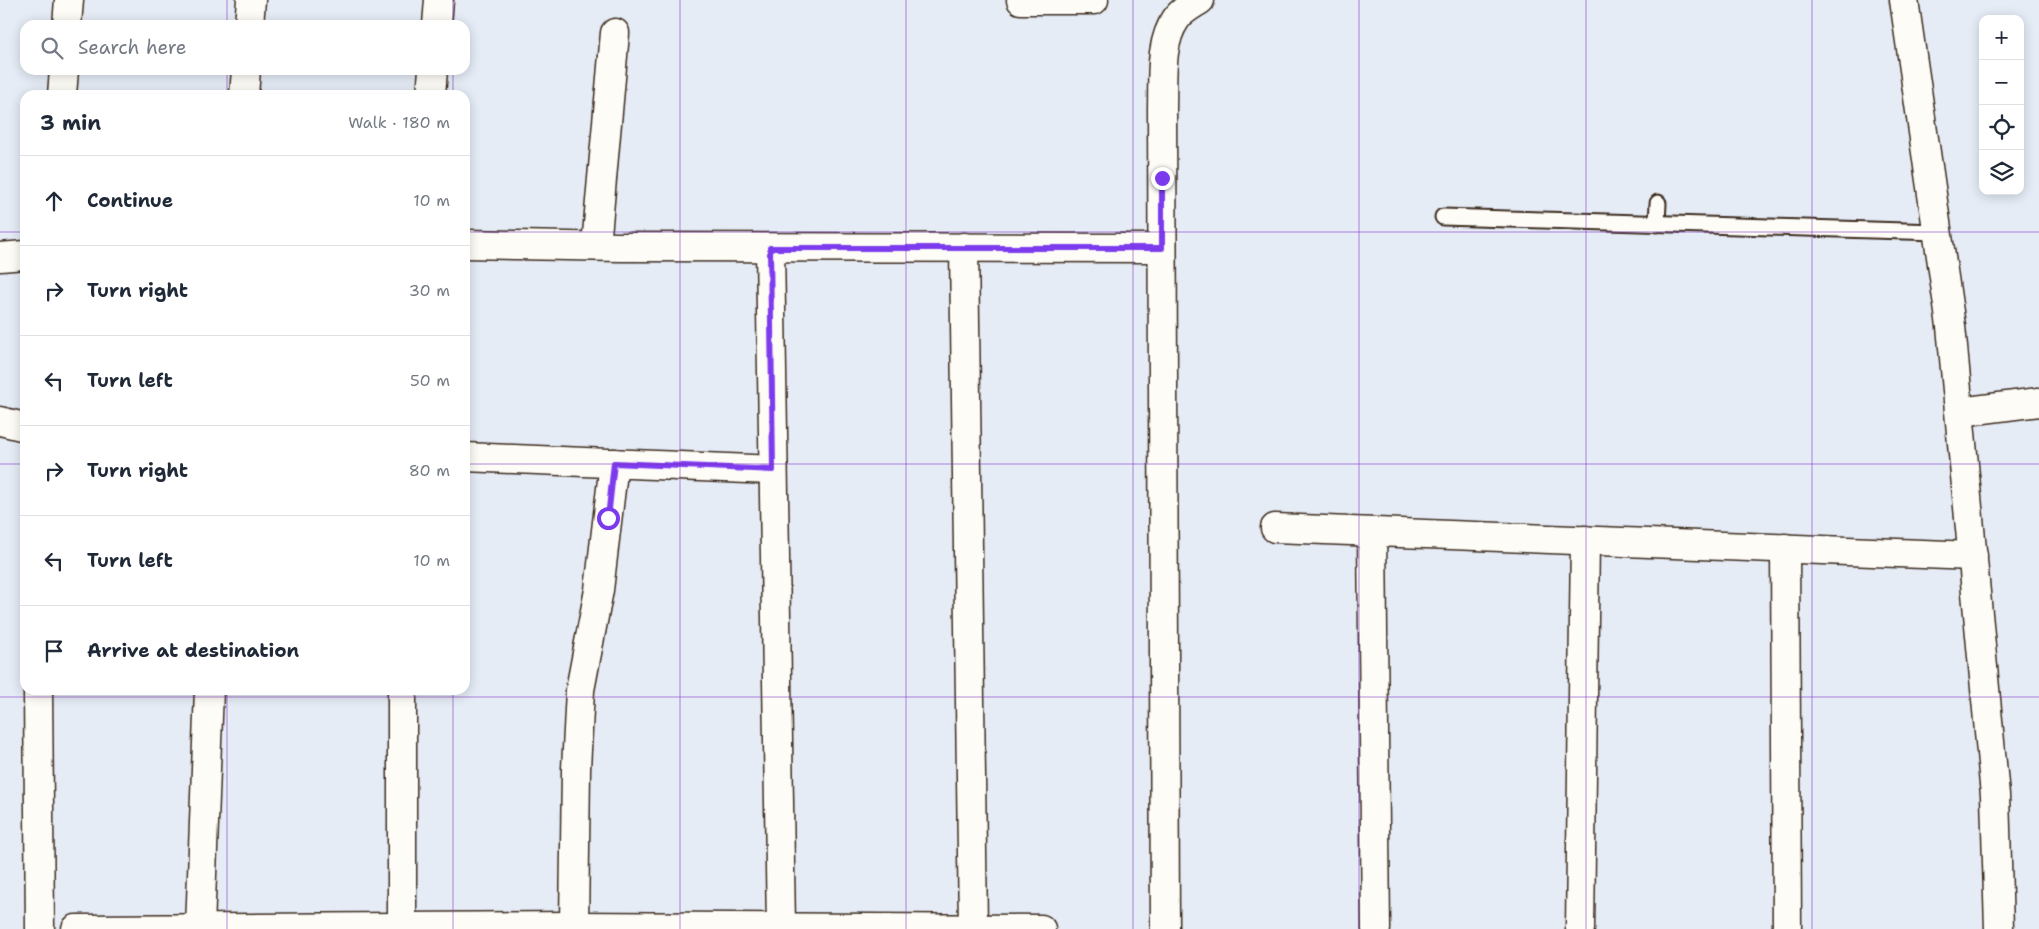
<!DOCTYPE html>
<meta charset="utf-8">
<style>
:root{--surface:#fff;--page:#f6f6f7;--text:#1f2937;--muted:#747a83;--line:#e0e1e3}
body{margin:0;font-family:"Shantell Sans",sans-serif;background:var(--page);color:var(--text)}
.controls{position:absolute;right:15px;top:15px;display:grid;overflow:hidden;border-radius:10px;box-shadow:0 2px 12px #0003}
.controls button{width:45px;height:45px;display:grid;place-items:center;padding:0;border:0;border-bottom:1px solid var(--line);background:var(--surface);color:var(--text);font:25px sans-serif}
.stop{position:absolute;width:15px;height:15px;margin:-11px;border:4px solid #7c3aed;border-radius:50%;background:#fff}
.stop.end{background:#7c3aed;border-color:#fff;box-shadow:0 1px 5px #0008}
.list{margin:0;padding:0;list-style:none}
h2{display:flex;justify-content:space-between;align-items:center;height:65px;margin:0;padding:0 20px;font-size:21px}
h2 small{font-size:16px;font-weight:400;color:var(--muted)}
.list li{display:grid;grid-template-columns:32px 1fr auto;gap:15px;align-items:center;box-sizing:border-box;height:90px;padding:0 20px;border-top:1px solid var(--line)}
.list b{display:block;font-size:19px;white-space:nowrap}
.list em{font-size:16px;font-style:normal;color:var(--muted)}
.icon{flex:none;width:28px;height:28px;fill:none;stroke:currentColor;stroke-width:2;stroke-linecap:round;stroke-linejoin:round}
.map{position:relative;flex:none;width:2039px;height:929px;overflow:hidden}
.search{position:absolute;background:var(--surface);box-shadow:0 2px 12px #0003;left:20px;top:20px;width:450px;height:55px;display:flex;align-items:center;gap:12px;box-sizing:border-box;padding:0 18px;border-radius:15px;color:var(--muted);font-size:19px}
.panel{position:absolute;background:var(--surface);box-shadow:0 2px 12px #0003;left:20px;top:90px;width:450px;height:605px;border-radius:15px}
.map>svg:first-child{display:block}
.lines{fill:none;stroke-linecap:round;stroke-linejoin:round}
.service-casing{stroke:#3b2a1e;stroke-width:19}
.minor-casing{stroke:#3b2a1e;stroke-width:31}
.service{stroke:#fdfcf7;stroke-width:15}
.minor{stroke:#fdfcf7;stroke-width:28}
.route{stroke:#7c3aed;stroke-width:6}
.grid{fill:none;stroke:#7b2cbf;stroke-width:1;stroke-opacity:0.55}
</style>
<div class="map">
<svg width="2039" height="929" viewBox="0 0 2039 929">
<rect width="100%" height="100%" fill="#e5ecf6"/>
<filter id="ink" filterUnits="userSpaceOnUse"><feTurbulence type="fractalNoise" baseFrequency=".02" numOctaves="2"/><feDisplacementMap in="SourceGraphic" scale="10" xChannelSelector="R" yChannelSelector="G"/><feConvolveMatrix kernelMatrix="1 2 1 2 8 2 1 2 1" color-interpolation-filters="sRGB"/></filter>
<g filter="url(#ink)">
<g class="lines">
<defs>
<g id="service">
<path d="M1443,217L1938,232"/>
<path d="M1657,224L1658,203"/>
</g>
<g id="minor">
<path d="M1021,0H1094"/>
<path d="M1904,0L1951,326L1995,795L1999,929"/>
<path d="M67,25L69,0"/>
<path d="M249,25L251,0"/>
<path d="M437,25L439,0"/>
<path d="M62,95L64,70"/>
<path d="M244,95L246,70"/>
<path d="M431,95L433,70"/>
<path d="M465,244L620,247L1162,248"/>
<path d="M596,246L615,33"/>
<path d="M964,247L973,928"/>
<path d="M770,248L781,927"/>
<path d="M0,257L25,255"/>
<path d="M1960,412L2039,402"/>
<path d="M0,421L25,427"/>
<path d="M465,457L773,470"/>
<path d="M1275,528L1973,556"/>
<path d="M1372,532L1376,929"/>
<path d="M1785,548L1787,929"/>
<path d="M38,690L40,929"/>
<path d="M574,926L576,769L580,690L599,590L614,463"/>
<path d="M402,927V690"/>
<path d="M200,928L209,690"/>
<path d="M76,929L574,926L1041,929"/>
<path d="M1165,929L1162,107C1163,80 1159,43 1176,19C1182,10 1191,6 1200,0"/>
<path d="M1580,929L1585,540"/>
</g>
</defs>
<use href="#service" class="service-casing"/>
<use href="#minor" class="minor-casing"/>
<use href="#service" class="service"/>
<use href="#minor" class="minor"/>
</g>
</g>
<g class="lines" filter="url(#ink)">
<path class="route" d="M608,518L614,463L773,470L770,248H1162V178"/>
</g>
<path class="grid" d="M227,0V25M453,0V25M680,0V929M906,0V929M1133,0V929M1359,0V929M1586,0V929M1812,0V929M227,70V95M453,70V95M0,232H25M465,232H2039M0,464H25M465,464H2039M227,690V929M453,690V929M0,697H2039"/>
</svg>
<div class="controls">
<button>+</button>
<button>−</button>
<button><svg class="icon" aria-label="locate" viewBox="0 0 24 24"><circle cx="12" cy="12" r="6"/><path d="M12 2v4M12 18v4M2 12h4M18 12h4"/></svg></button>
<button><svg class="icon" aria-label="layers" viewBox="0 0 24 24"><path d="M12 4l9 5-9 5-9-5zM3 14l9 5 9-5"/></svg></button>
</div>
<div class="stop" style="left:608px;top:518px"></div>
<div class="stop end" style="left:1162px;top:178px"></div>
<div class="search"><svg class="icon" aria-label="search" viewBox="0 0 24 24"><circle cx="10" cy="10" r="6"/><path d="M15 15l6 6"/></svg>Search here</div>
<section class="panel">
<h2>3 min<small>Walk · 180 m</small></h2>
<ul class="list">
<li><svg class="icon" aria-label="ahead" viewBox="0 0 24 24"><path d="M12 20V5M6 11l6-6 6 6"/></svg><div><b>Continue</b></div><em>10 m</em></li>
<li><svg class="icon" aria-label="right" viewBox="0 0 24 24"><path d="M7 20v-9h11M14 6l5 5-5 5"/></svg><div><b>Turn right</b></div><em>30 m</em></li>
<li><svg class="icon" aria-label="left" viewBox="0 0 24 24"><path d="M17 20v-9H6M10 6l-5 5 5 5"/></svg><div><b>Turn left</b></div><em>50 m</em></li>
<li><svg class="icon" aria-label="right" viewBox="0 0 24 24"><path d="M7 20v-9h11M14 6l5 5-5 5"/></svg><div><b>Turn right</b></div><em>80 m</em></li>
<li><svg class="icon" aria-label="left" viewBox="0 0 24 24"><path d="M17 20v-9H6M10 6l-5 5 5 5"/></svg><div><b>Turn left</b></div><em>10 m</em></li>
<li><svg class="icon" aria-label="arrive" viewBox="0 0 24 24"><path d="M6 21V4h12l-3 4 3 4H6"/></svg><div><b>Arrive at destination</b></div></li>
</ul>
</section>
</div>
